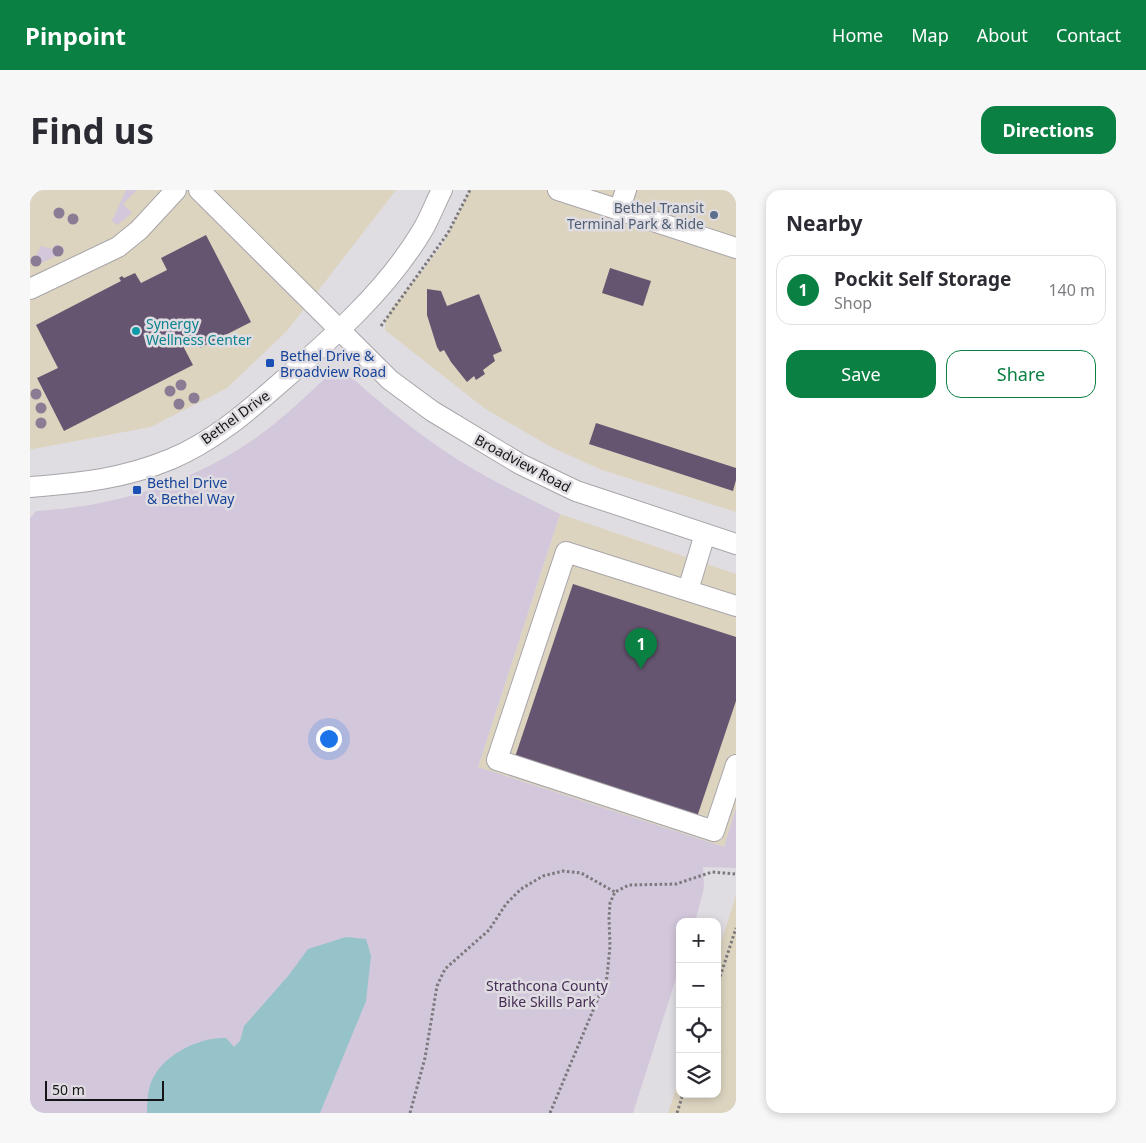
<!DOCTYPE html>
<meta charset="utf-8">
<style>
:root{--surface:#fff;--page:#f7f7f7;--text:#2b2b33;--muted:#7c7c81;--line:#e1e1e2;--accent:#0b8043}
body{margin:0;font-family:"Noto Sans",sans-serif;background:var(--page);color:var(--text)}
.controls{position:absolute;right:15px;bottom:15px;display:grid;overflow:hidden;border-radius:10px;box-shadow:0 2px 8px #0003}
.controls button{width:45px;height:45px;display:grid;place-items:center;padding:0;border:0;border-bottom:1px solid var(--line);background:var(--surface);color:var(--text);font:25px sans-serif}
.scale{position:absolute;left:15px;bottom:12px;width:119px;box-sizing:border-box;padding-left:5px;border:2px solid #151416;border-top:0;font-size:14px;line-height:18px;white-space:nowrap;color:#151416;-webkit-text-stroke:4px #e0dde2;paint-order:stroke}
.you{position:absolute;left:298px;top:548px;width:18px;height:18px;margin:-12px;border:4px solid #fff;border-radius:50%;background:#1a73e8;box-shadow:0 0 0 8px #1a73e833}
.badge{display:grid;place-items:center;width:32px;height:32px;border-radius:50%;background:var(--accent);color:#fff;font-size:16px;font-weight:700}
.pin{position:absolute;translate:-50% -41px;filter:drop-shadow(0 1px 2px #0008)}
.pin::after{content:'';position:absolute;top:26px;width:18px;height:15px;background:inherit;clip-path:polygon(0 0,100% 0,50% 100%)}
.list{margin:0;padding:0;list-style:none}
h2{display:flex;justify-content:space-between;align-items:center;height:65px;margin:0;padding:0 20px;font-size:21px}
h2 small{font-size:16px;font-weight:400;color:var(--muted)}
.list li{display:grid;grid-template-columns:32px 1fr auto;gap:15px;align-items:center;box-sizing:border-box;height:70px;margin:0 10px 10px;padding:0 10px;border:1px solid var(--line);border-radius:15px}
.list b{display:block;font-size:19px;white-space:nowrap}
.list p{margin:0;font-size:16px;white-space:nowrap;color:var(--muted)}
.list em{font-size:16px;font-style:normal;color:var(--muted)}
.actions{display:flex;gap:10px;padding:15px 20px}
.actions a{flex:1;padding:11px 0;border:1px solid var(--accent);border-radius:15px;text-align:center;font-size:18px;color:var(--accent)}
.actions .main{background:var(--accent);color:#fff}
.icon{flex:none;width:28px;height:28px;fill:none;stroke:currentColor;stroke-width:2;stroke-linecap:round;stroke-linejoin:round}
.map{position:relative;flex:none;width:706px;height:923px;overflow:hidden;border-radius:15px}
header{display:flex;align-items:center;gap:30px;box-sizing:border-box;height:70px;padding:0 25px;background:var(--accent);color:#fff}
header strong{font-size:24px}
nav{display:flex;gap:28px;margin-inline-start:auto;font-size:18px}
.intro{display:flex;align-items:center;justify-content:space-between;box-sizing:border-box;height:120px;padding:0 30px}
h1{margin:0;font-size:35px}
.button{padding:12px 22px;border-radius:15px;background:var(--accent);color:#fff;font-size:18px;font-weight:700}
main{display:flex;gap:30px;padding:0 30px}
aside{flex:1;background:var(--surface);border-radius:15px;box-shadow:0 2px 8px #0003}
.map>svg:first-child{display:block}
.commercial{fill:#dcd4bf}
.green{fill:#d3c7db}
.water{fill:#96c3c9}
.building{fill:#655570}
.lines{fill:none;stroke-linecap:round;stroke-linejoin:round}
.minor-casing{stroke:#a8a5aa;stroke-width:22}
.path{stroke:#7b797c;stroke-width:3;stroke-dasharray:2.5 2.5;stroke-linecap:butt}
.minor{stroke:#fff;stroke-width:20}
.tree{fill:#8b7c95}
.service-dot{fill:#5c6f8a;stroke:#e0dde2;stroke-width:2}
.culture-dot{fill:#0f9aa8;stroke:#e0dde2;stroke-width:2}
.transit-dot{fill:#1a4fb4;stroke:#e0dde2;stroke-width:2}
.labels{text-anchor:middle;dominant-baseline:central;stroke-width:5;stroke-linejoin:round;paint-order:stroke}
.service-label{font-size:14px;fill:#4e5e75;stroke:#e0dde2;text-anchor:end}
.culture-label{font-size:14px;fill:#0d838f;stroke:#e0dde2;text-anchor:start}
.transit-label{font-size:14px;fill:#164399;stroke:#e0dde2;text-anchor:start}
.street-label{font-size:14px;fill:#151416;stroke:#e0dde2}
.park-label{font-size:14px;fill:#462c56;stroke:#e0dde2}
</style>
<header>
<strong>Pinpoint</strong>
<nav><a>Home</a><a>Map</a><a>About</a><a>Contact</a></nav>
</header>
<div class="intro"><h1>Find us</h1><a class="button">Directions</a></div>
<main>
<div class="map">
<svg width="706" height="923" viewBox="0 0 706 923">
<rect width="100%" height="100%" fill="#e0dde2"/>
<g class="commercial">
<path d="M0,0H366L257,141L197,198L121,237L3,259H0Z"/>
<path d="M440,0H706V322L572,280L521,257L454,218L355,140L356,130L360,121L413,54Z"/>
<path d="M530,324L706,384V618L694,657L448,577Z"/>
<path d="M706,705V923H638L650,886V904H687V765Z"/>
</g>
<g class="green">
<path d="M96,0H107L93,14L102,23L87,35L82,31Z"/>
<path d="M26,54L34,58V62L5,76L2,74L11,56L22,59Z"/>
<path d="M312,179C344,208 377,235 413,260C449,285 490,304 530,324L448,577L694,657L706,618V678L673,677L674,698L665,732H650V776L603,923H0V328L6,321C92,316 175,289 243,235C264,218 283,199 303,181Z"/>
</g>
<path class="water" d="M316,747L336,749L341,766L336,811L290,923H117C117,913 118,896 123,888C136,863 170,847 196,848L204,857L210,851L214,836L259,785L278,759Z"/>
<g class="building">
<path d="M176,45L221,132L170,158L165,147L152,154L163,175L34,241L7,188L28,178L6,135L91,91L89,88L92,86L94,88L105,83L111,93L137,80L131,68Z"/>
<path d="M580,78L621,91L613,116L572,103Z"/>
<path d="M397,99L411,101L417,116L449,104L472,161L463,165L465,171L453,180L455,184L446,190L444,186L437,192L421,172L414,160L410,162L407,157L397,125Z"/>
<path d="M566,233L706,278V290L703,301L559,254Z"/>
<path d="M543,394L706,447V511L667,627L485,567Z"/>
</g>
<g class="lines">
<defs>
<g id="minor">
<path d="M169,0L360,190L402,221L490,274L546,301L706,354"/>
<path d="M528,0L706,58"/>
<path d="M589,20L596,0"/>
<path d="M0,99L88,57L109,40L146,0"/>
<path d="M0,297C51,293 93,289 141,269C182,252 217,222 250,193C302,148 356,101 392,41C400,28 405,13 412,0"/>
<path d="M658,400L675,344"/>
<path d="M706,416L536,362L467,570L684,641L706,575"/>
</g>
</defs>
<use href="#minor" class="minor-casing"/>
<g class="path">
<path d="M351,136L418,43L440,0"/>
<path d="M687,796L706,738"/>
<path d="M380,923L395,868L407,796L415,779L459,740L476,714L491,699L513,686L533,681L551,683L585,702"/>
<path d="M520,923L577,787L580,756L579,728L580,713L585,702L599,695L646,694L682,682L706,684"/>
<path d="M647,923L653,904"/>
</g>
<use href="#minor" class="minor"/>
</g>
<g class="tree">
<circle cx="29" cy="23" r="5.5"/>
<circle cx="43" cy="29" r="5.5"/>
<circle cx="28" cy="61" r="5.5"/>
<circle cx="6" cy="71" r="5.5"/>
<circle cx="151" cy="195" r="5.5"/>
<circle cx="140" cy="201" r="5.5"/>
<circle cx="6" cy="204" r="5.5"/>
<circle cx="164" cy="208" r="5.5"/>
<circle cx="149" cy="214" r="5.5"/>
<circle cx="11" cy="218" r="5.5"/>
<circle cx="11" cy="233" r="5.5"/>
</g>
<circle class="service-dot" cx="684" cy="25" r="5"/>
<circle class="culture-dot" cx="106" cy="141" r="5"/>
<g class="transit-dot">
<rect x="235" y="168" width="10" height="10" rx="2.5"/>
<rect x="102" y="295" width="10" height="10" rx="2.5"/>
</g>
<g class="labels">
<g class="service-label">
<text x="674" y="17">Bethel Transit<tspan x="674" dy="16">Terminal Park &amp; Ride</tspan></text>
</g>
<g class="culture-label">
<text x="116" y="133">Synergy<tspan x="116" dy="16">Wellness Center</tspan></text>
</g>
<g class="transit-label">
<text x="250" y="165">Bethel Drive &amp;<tspan x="250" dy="16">Broadview Road</tspan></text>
<text x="117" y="292">Bethel Drive<tspan x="117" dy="16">&amp; Bethel Way</tspan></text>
</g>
<g class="street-label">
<text transform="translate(205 227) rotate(-36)">Bethel Drive</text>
<text transform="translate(493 273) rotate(28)">Broadview Road</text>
</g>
<g class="park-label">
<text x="517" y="795">Strathcona County<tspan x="517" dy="16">Bike Skills Park</tspan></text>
</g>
</g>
</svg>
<div class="controls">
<button>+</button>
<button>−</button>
<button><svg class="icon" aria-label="locate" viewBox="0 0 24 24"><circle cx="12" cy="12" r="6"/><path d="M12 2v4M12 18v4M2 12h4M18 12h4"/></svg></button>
<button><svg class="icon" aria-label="layers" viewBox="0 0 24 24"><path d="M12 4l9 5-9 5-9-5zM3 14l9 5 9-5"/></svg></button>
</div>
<div class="scale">50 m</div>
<div class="you"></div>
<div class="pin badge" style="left:611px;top:479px">1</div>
</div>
<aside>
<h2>Nearby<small></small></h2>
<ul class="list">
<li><span class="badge">1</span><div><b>Pockit Self Storage</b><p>Shop</p></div><em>140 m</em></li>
</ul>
<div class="actions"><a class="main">Save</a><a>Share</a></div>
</aside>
</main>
